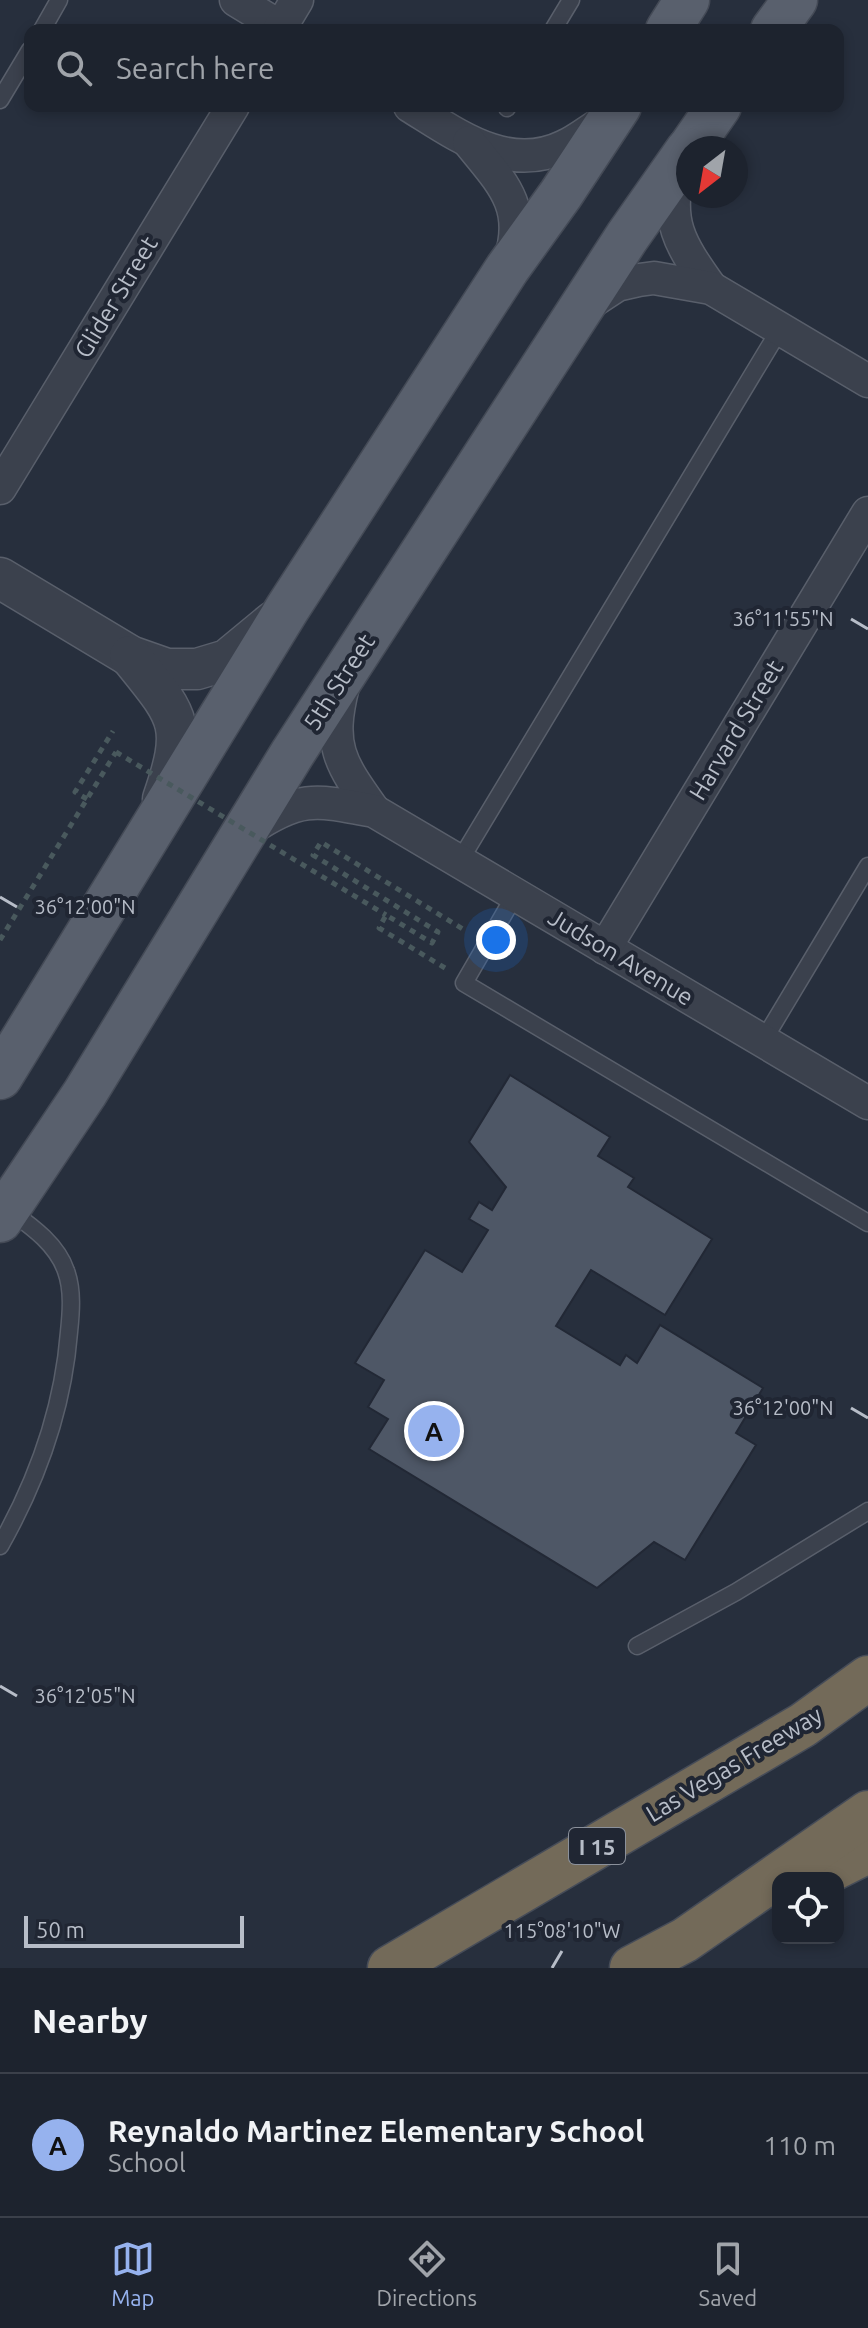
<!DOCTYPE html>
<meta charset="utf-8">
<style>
:root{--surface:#1d232e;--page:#252b36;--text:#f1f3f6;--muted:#a0a4aa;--line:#3b404a;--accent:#96b2ee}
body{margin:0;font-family:Ubuntu,sans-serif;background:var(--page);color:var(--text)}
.controls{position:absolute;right:24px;bottom:24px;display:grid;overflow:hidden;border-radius:16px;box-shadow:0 4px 12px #0003}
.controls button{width:72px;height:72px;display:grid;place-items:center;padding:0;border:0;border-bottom:2px solid var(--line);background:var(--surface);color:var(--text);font:40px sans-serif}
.compass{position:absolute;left:676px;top:136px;width:72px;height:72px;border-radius:50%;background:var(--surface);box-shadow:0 4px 12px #0003;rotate:211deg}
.scale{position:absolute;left:24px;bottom:20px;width:220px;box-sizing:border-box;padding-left:8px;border:4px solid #b7bdc8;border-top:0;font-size:22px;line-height:28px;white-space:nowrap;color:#b7bdc8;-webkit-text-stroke:6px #202633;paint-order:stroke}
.you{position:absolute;left:496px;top:940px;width:28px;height:28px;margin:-20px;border:6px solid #fff;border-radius:50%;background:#1a73e8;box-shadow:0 0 0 12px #1a73e833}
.badge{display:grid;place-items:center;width:52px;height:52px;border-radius:50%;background:var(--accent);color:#111;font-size:26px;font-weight:700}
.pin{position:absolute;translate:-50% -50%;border:4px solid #fff;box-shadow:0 2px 8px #0006}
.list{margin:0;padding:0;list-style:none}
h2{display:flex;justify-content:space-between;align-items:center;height:104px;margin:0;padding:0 32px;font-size:34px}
h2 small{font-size:26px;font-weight:400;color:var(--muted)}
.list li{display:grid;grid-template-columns:52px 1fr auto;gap:24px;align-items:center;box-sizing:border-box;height:144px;padding:0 32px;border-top:2px solid var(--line)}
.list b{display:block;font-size:30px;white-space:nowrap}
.list p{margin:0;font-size:26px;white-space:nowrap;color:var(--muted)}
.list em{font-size:26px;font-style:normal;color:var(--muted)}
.icon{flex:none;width:44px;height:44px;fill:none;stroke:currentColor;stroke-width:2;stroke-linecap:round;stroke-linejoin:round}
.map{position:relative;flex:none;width:868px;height:1968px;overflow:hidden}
.search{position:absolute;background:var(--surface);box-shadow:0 4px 12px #0003;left:24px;right:24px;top:24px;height:88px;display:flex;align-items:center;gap:20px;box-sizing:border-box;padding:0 28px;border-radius:16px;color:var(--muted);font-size:30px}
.sheet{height:248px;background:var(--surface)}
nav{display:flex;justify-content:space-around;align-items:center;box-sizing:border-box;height:112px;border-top:2px solid var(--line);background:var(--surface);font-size:22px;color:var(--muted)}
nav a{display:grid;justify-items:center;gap:4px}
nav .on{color:var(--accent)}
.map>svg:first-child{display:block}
.building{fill:#4e5766;stroke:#222835;stroke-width:2}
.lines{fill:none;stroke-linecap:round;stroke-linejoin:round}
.service-casing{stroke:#595f6b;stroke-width:19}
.minor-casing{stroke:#595f6b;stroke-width:35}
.tertiary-casing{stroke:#595f6b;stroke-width:43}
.primary-casing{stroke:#444a56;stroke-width:47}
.motorway-casing{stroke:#464c58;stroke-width:47}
.path{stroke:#49595d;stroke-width:5;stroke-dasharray:6 6;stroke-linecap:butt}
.service{stroke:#3b414d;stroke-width:16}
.minor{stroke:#3b414d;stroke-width:32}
.tertiary{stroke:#3b414d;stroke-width:40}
.primary{stroke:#59606d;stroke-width:44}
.motorway{stroke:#736a59;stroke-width:44}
.path-bridge{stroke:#49595d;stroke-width:5;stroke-dasharray:6 6;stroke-linecap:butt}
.ticks{fill:none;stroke:#b7bdc8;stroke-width:3}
.labels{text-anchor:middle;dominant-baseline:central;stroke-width:8;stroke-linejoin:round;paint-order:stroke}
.shield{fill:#202633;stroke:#8a909b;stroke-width:2}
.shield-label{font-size:22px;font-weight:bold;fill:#b7bdc8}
.street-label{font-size:24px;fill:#b7bdc8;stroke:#202633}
.ticks-label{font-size:20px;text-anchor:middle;fill:#b7bdc8;stroke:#202633;stroke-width:8;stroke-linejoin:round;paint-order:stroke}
</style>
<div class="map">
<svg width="868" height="1968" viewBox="0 0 868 1968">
<rect width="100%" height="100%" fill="#272f3d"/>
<path class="building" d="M510,1075L610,1137L598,1156L634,1178L628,1187L712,1239L665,1315L591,1270L556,1326L620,1365L626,1355L637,1363L660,1325L763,1388L736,1433L756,1445L685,1560L654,1542L597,1588L369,1449L388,1419L368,1407L384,1380L355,1363L425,1250L462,1272L488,1230L469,1219L479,1202L492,1210L506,1187L469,1142Z"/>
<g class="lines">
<defs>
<g id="service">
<path d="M42,30L59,0"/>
<path d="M553,30L571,0"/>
<path d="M0,100L30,50"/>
<path d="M507,108L508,106"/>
<path d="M459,862L780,329"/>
<path d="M515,895L464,983L868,1223"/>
<path d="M763,1041L868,866"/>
<path d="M0,1546C38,1479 63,1409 69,1332C71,1313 73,1290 66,1271C57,1244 31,1226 9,1210"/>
<path d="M637,1646L736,1592L868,1511"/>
</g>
<g id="minor">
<path d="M236,0L285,30"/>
<path d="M279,30L297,0"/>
<path d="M410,106C457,135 508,174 565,146C578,140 590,130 602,123"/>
<path d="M469,142C501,182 528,206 510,260"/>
<path d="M679,166C665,222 679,243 711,288"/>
<path d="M588,304L617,285L639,280L654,278L711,288L868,381"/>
<path d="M0,488L233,106"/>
<path d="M343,686C328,746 339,762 374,811"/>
<path d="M250,829C301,795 316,800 374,811L868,1103"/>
<path d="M605,948L868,513"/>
</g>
<g id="tertiary">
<path d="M0,578L130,656L167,669H197L227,660L273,622"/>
<path d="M130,656C179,717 189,723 163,799"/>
</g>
<g id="primary">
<path d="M668,30L687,0"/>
<path d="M773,30L795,0"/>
<path d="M690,148L719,106"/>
<path d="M0,1077L287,609L507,269L561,194L619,106"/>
<path d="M0,1220L85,1093L292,754L627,237L688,150"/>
</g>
<g id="motorway">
<path d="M814,1878L868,1851"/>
<path d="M390,1968L803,1725L868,1678"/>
<path d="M632,1968L685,1940L868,1813"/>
</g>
</defs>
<use href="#service" class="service-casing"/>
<use href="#minor" class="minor-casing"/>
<use href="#tertiary" class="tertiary-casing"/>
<use href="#primary" class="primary-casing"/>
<use href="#motorway" class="motorway-casing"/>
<g class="path">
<path d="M87,799L75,792L113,731"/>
<path d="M0,940L116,752"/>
<path d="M445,968L379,928L386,915L432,943L438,932L313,855L321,842L466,931"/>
</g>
<use href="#service" class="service"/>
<use href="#minor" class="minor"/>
<use href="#tertiary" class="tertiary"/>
<use href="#primary" class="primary"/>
<use href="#motorway" class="motorway"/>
<path class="path-bridge" d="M116,752L386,915"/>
</g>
<path class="ticks" d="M851,619L868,629M0,897L17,907M851,1408L868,1418M0,1686L17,1696M552,1968L562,1951"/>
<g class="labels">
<rect class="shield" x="569" y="1828" width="56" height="36" rx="6"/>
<g class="shield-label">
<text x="597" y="1846">I 15</text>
</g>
<g class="street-label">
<text transform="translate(116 297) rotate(-59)">Glider Street</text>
<text transform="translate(339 682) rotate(-57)">5th Street</text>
<text transform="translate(736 730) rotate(-59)">Harvard Street</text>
<text transform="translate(621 957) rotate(31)">Judson Avenue</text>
<text transform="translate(734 1764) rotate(-31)">Las Vegas Freeway</text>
</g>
</g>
<g class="ticks-label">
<text x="783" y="626">36°11'55"N</text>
<text x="85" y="914">36°12'00"N</text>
<text x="783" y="1415">36°12'00"N</text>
<text x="85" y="1703">36°12'05"N</text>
<text x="562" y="1938">115°08'10"W</text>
</g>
</svg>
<div class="controls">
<button><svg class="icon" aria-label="locate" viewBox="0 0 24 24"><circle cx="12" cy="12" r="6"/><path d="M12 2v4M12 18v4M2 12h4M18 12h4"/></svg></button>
</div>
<svg class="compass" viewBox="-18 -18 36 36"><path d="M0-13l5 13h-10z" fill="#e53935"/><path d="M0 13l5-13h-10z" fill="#a0a4aa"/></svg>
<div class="scale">50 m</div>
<div class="you"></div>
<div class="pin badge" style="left:434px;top:1431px">A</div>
<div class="search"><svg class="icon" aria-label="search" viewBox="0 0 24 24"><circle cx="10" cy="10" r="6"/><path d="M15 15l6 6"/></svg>Search here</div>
</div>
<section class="sheet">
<h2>Nearby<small></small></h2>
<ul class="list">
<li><span class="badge">A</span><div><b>Reynaldo Martinez Elementary School</b><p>School</p></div><em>110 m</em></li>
</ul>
</section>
<nav>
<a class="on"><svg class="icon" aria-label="map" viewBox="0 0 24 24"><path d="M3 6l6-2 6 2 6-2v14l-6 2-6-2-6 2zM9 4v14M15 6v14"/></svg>Map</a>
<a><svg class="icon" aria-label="directions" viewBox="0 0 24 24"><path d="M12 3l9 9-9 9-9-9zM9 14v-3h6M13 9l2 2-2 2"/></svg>Directions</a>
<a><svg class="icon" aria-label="saved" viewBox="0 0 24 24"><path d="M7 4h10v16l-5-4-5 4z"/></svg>Saved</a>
</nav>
